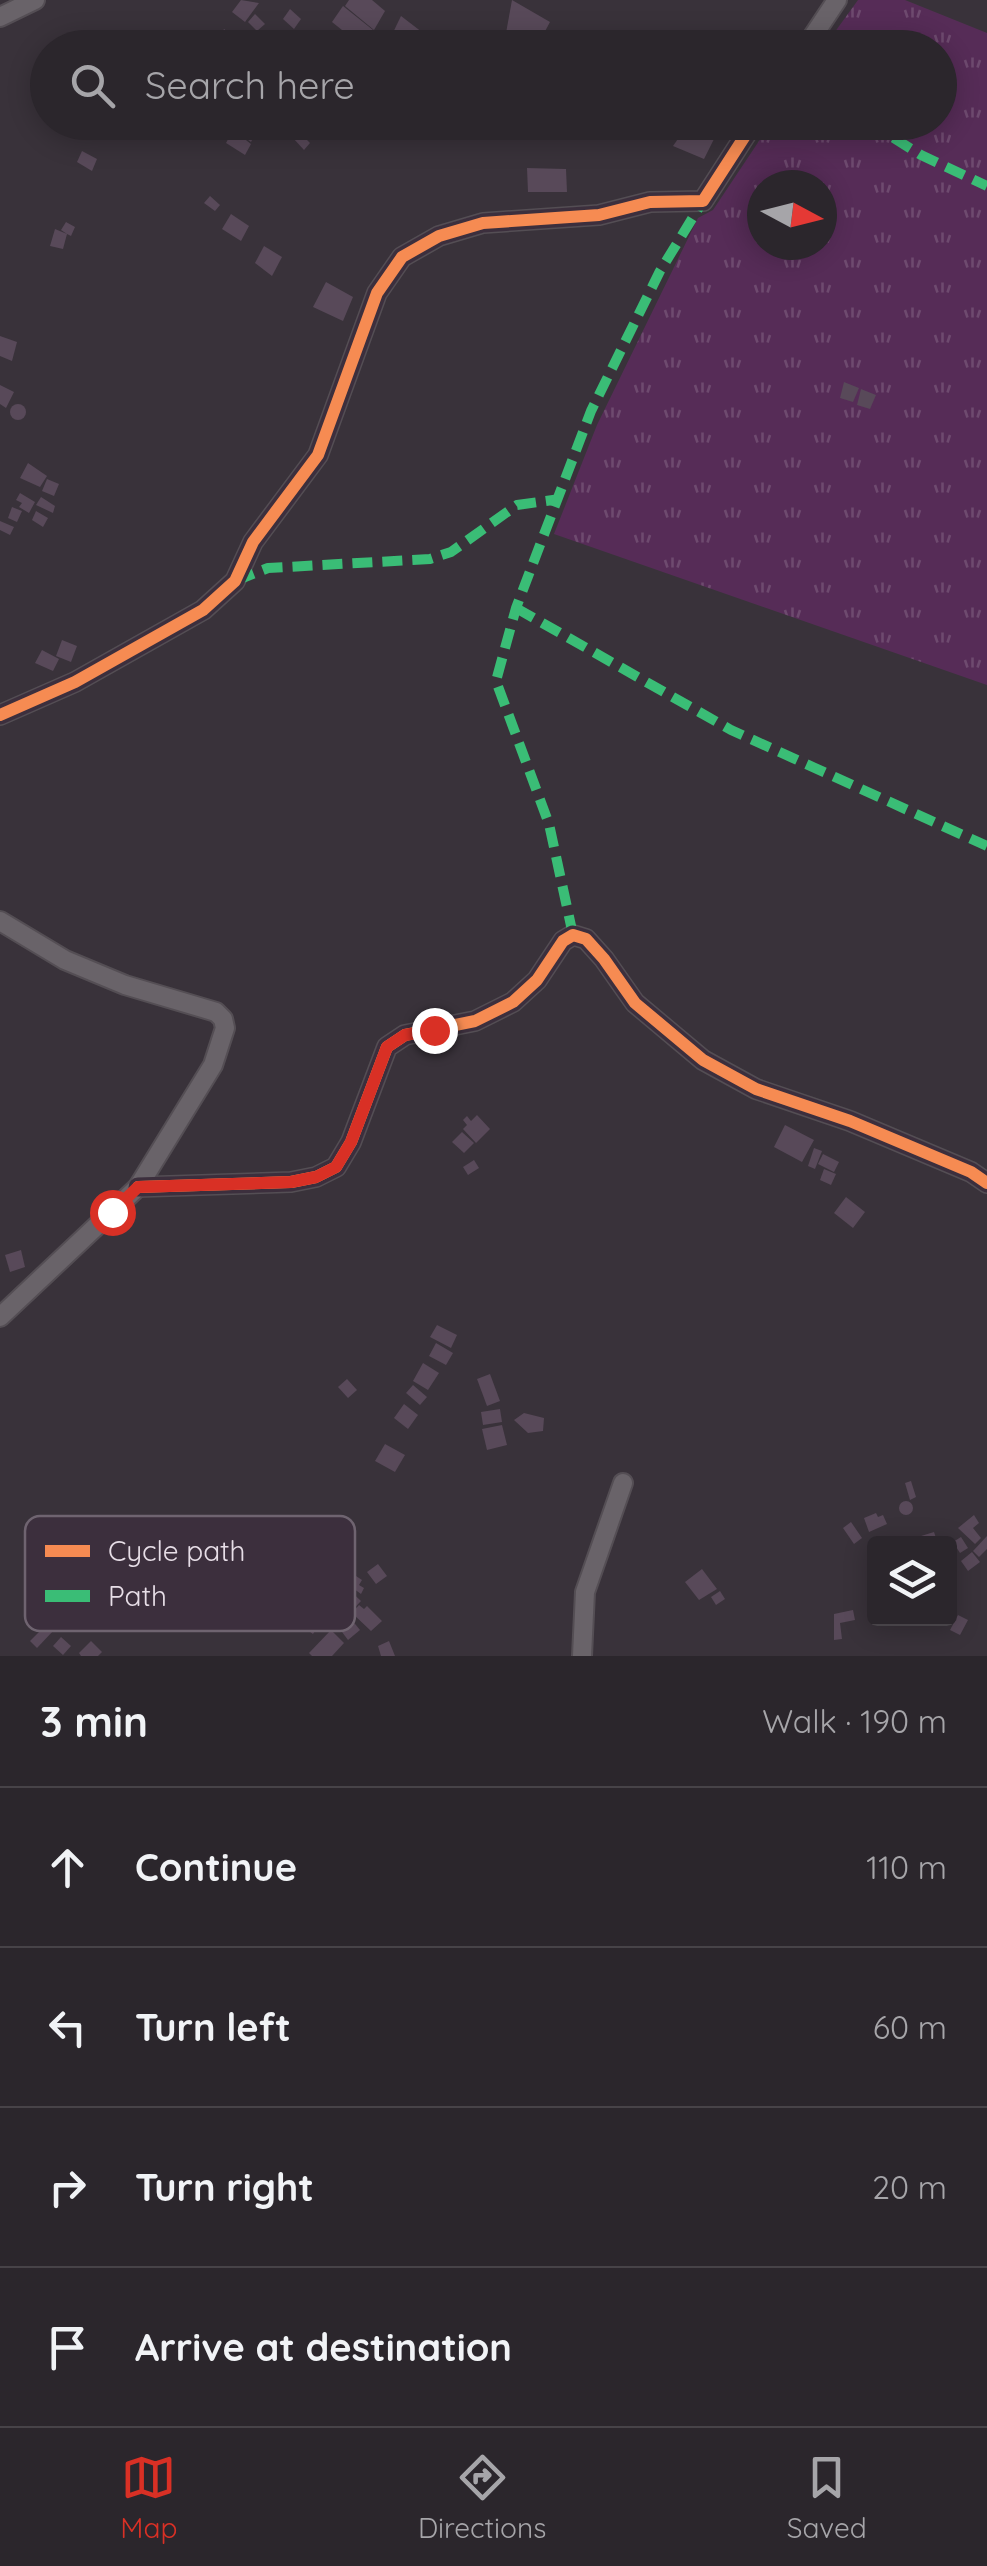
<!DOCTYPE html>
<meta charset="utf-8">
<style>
:root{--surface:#2b262c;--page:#373238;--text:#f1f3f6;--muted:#a6a5a9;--line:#474348;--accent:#d93025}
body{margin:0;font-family:Quicksand,sans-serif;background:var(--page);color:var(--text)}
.controls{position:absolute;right:30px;bottom:30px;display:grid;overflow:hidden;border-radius:10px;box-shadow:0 5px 25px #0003}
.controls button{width:90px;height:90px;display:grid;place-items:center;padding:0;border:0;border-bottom:2px solid var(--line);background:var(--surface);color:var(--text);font:50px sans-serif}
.compass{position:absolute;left:747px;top:170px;width:90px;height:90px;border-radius:50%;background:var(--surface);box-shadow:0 5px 25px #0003;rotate:97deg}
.stop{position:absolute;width:30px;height:30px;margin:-22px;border:8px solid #d93025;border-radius:50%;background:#fff}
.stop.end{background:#d93025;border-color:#fff;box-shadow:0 2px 10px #0008}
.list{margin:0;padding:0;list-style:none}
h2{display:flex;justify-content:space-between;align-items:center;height:130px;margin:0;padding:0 40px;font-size:42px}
h2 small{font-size:32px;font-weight:400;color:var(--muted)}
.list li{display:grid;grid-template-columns:65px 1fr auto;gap:30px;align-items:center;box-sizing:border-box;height:160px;padding:0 40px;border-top:2px solid var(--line)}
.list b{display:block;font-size:38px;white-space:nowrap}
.list em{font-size:32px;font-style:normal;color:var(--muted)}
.icon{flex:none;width:55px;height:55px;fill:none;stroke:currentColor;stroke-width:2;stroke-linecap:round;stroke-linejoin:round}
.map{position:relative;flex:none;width:987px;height:1656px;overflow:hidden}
.search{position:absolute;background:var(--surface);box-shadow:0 5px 25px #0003;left:30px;right:30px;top:30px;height:110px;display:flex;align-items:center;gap:25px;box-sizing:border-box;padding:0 35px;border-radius:55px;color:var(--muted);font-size:38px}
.sheet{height:770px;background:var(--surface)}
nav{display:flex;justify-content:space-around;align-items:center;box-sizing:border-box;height:140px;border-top:2px solid var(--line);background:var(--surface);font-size:28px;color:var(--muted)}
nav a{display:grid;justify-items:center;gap:5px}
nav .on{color:var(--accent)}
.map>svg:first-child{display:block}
.grass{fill:url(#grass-tufts);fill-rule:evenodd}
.building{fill:#584959}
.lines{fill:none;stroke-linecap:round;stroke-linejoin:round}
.street-casing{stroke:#544e54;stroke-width:22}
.street{stroke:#696369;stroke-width:18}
.quiet{stroke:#3abd76;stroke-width:10;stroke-dasharray:20 10;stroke-linecap:butt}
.cycleway-casing{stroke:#3c2f3d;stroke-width:19}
.cycleway{stroke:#f68b52;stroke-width:12}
.route{stroke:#d93025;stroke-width:12}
.key{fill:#3c2f3d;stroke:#6f6470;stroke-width:2.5}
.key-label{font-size:28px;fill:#e7dee7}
</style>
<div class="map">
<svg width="987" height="1656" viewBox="0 0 987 1656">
<defs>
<pattern id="grass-tufts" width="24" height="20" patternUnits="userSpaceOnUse" patternTransform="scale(2.5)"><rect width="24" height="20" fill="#562c57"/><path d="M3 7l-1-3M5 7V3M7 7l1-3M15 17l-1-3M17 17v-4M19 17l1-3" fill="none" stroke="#6e4a6f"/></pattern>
</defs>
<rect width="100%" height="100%" fill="#39323a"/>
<path class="grass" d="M858,0H905L987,33V685L554,534L597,425L698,218L713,210L771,123L940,122V48L824,47ZM762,185H822V245H762Z"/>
<g class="building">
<path d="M241,0L259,3L245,22L232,12Z"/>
<path d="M349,0H372L385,11L374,30L345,6Z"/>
<path d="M512,0L550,22L536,48L506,33Z"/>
<path d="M343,6L373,30L362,46L332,22Z"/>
<path d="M290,9L301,19L294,29L283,19Z"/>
<path d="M255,14L265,24L257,31L248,22Z"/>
<path d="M401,16L431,39L427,48L387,45Z"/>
<path d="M224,29L237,38L232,48H215Z"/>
<path d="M283,122L297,127L292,135L279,128Z"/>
<path d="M301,122L319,126L312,138L298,128Z"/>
<path d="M689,123L716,135L704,159L673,146Z"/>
<path d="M244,126L255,134L251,142L240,134Z"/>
<path d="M233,130L251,144L245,155L226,143Z"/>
<path d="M299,132L310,143L304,150L293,138Z"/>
<path d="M82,151L97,159L92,171L77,162Z"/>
<path d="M527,168L566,169L567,192H528Z"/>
<path d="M210,196L220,205L215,211L204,203Z"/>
<path d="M231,214L249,226L241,241L222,229Z"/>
<path d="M66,222L75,227L71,236L67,234L63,249L50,246L55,229L67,234L61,230Z"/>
<path d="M264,246L282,257L272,276L255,263Z"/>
<path d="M326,282L353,297L343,321L313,307Z"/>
<path d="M0,336L17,342L12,361L0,356Z"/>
<path d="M844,382L859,388L853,402L840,398Z"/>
<path d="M0,385L14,392L6,408L0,404Z"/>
<path d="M861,389L876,395L870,409L857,405Z"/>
<circle cx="18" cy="412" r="8"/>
<path d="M28,463L47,476L40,487L20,478Z"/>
<path d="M47,479L59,484L54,496L42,491Z"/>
<path d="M20,493L35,502L29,513L19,507L22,503L16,500Z"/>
<path d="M41,497L55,506L53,513L36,505Z"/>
<path d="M12,507L22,511L17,522L8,518Z"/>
<path d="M36,511L48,518L43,527L32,520Z"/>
<path d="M0,521L14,527L10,535L0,530Z"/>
<path d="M62,640L77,646L71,662L56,656Z"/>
<path d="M42,650L59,659L53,671L35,663Z"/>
<path d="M477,1115L490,1129L476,1143L463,1129L467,1125L463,1120L467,1116L471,1121Z"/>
<path d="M785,1125L814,1140L802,1162L774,1147Z"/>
<path d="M462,1132L474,1143L464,1153L452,1142Z"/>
<path d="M814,1148L822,1151L815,1169L808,1166Z"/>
<path d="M823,1154L839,1162L834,1172L818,1164Z"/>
<path d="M474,1160L479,1168L468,1175L463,1167Z"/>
<path d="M824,1169L836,1174L831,1185L820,1180Z"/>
<path d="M846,1197L865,1212L853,1228L834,1213Z"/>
<path d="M21,1250L25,1267L10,1272L5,1255Z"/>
<path d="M437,1325L457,1335L451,1348L430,1337Z"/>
<path d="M436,1343L453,1353L446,1365L429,1356Z"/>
<path d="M423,1363L439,1373L428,1390L413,1381Z"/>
<path d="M490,1374L500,1401L487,1406L477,1379Z"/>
<path d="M347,1379L357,1390L348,1398L338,1387Z"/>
<path d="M413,1385L427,1397L420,1405L406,1393Z"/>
<path d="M404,1404L418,1415L408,1429L394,1418Z"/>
<path d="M500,1409L502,1422L483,1425L481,1412Z"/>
<path d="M524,1413L544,1418L543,1431L528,1433L514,1420Z"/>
<path d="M502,1425L507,1445L487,1450L482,1429Z"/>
<path d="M385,1444L405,1455L395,1472L375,1461Z"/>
<path d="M911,1481L916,1497L910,1500L905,1483Z"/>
<circle cx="906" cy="1508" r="7"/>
<path d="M876,1513L878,1517L883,1515L887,1524L869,1532L864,1518Z"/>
<path d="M974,1515L979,1523L973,1528L981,1538L975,1544L958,1528Z"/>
<path d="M851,1522L862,1538L854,1544L843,1528Z"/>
<path d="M934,1532L938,1544H923L921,1536Z"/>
<path d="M987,1536V1549L979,1557L973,1551Z"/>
<path d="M961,1537L968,1548L960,1553L953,1542Z"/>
<path d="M972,1552L980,1562L968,1571L961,1561Z"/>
<path d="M378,1564L387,1576L376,1584L367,1572Z"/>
<path d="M702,1569L717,1589L699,1600L685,1582Z"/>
<path d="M356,1576L362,1580L359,1585L364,1588L361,1594L350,1586Z"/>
<path d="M345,1586L361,1601L346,1617L330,1602Z"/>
<path d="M720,1591L725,1599L716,1605L711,1597Z"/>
<path d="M303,1604L324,1617L313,1634L306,1629L310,1622L298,1613Z"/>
<path d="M359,1605L364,1609L367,1606L382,1621L371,1631L352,1613Z"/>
<path d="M853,1610L855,1620L840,1623L842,1639L834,1640V1614Z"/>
<path d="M958,1615L968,1620L960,1635L950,1630Z"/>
<path d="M351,1619L360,1630L348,1640L339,1628Z"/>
<path d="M47,1624L54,1630L37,1648L30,1641Z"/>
<path d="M331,1630L344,1643L332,1656H312L309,1653Z"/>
<path d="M61,1637L71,1646L63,1655L53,1646Z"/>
<path d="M91,1641L102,1652L98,1656H81L79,1653Z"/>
<path d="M389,1641L395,1656H381L378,1646Z"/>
</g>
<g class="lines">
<defs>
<g id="street">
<path d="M0,17L35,0"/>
<path d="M805,48L837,0"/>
<path d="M0,715L75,682L203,610L235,581L253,542L318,455L377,293L402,257L439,236L483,223L599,215L650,202L703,201L754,122"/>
<path d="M0,921L65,960L125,985L216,1012L223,1019L225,1028L213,1065L138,1187L0,1317"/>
<path d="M138,1187L291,1182L316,1177L336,1167L351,1142L387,1047L405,1035L475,1021L513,1002L537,980L563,941L573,935L586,939L604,959L635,1003L703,1060L756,1089L850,1121L971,1172L987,1183"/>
<path d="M582,1656L585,1592L623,1483"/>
</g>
</defs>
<use href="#street" class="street-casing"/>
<use href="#street" class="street"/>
<g class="quiet">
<path d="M868,122L921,155L987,186"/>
<path d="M235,581L268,568L430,559L451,552L517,505L560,499"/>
<path d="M516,608L731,730L987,846"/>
<path d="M573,935L549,824L496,681L516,608L591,411L660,271L703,201"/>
</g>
<defs>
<g id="cycleway">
<path d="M0,715L75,682L203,610L235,581L253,542L318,455L377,293L402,257L439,236L483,223L599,215L650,202L703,201L754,122"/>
<path d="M138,1187L291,1182L316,1177L336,1167L351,1142L387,1047L405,1035L475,1021L513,1002L537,980L563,941L573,935L586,939L604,959L635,1003L703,1060L756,1089L850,1121L971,1172L987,1183"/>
</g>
</defs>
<use href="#cycleway" class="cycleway-casing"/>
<use href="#cycleway" class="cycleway"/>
</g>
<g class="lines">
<path class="route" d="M112,1212L138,1187L291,1182L316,1177L336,1167L351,1142L387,1047L405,1035L434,1030"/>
</g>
<rect x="25" y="1516" width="330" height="115" rx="15" class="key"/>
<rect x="45" y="1545" width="45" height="12" fill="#f68b52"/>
<rect x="45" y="1590" width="45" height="12" fill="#3abd76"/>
<g class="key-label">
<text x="108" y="1561">Cycle path</text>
<text x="108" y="1606">Path</text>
</g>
</svg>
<div class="controls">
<button><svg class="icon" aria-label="layers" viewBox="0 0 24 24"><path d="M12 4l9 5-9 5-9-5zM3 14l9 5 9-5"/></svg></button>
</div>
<svg class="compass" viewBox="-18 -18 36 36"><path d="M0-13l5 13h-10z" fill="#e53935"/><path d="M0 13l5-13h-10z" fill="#a6a5a9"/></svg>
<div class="stop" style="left:112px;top:1212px"></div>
<div class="stop end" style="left:434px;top:1030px"></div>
<div class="search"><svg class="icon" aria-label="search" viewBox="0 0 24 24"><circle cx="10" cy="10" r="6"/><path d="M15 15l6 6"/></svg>Search here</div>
</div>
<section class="sheet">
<h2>3 min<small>Walk · 190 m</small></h2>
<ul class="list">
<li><svg class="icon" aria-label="ahead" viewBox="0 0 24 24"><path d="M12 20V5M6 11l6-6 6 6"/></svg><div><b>Continue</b></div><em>110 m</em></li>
<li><svg class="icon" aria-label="left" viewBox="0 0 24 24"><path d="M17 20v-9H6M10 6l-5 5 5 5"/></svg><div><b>Turn left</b></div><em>60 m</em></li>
<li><svg class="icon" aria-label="right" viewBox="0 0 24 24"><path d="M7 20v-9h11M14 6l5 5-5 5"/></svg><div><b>Turn right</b></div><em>20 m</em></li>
<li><svg class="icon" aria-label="arrive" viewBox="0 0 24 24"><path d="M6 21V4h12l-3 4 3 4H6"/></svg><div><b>Arrive at destination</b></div></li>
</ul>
</section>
<nav>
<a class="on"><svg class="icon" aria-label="map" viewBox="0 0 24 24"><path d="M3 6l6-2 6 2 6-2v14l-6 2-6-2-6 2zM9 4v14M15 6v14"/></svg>Map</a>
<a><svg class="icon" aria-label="directions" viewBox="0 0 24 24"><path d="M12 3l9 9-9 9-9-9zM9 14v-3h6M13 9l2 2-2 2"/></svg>Directions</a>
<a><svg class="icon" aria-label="saved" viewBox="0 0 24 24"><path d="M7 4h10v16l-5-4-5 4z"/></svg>Saved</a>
</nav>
